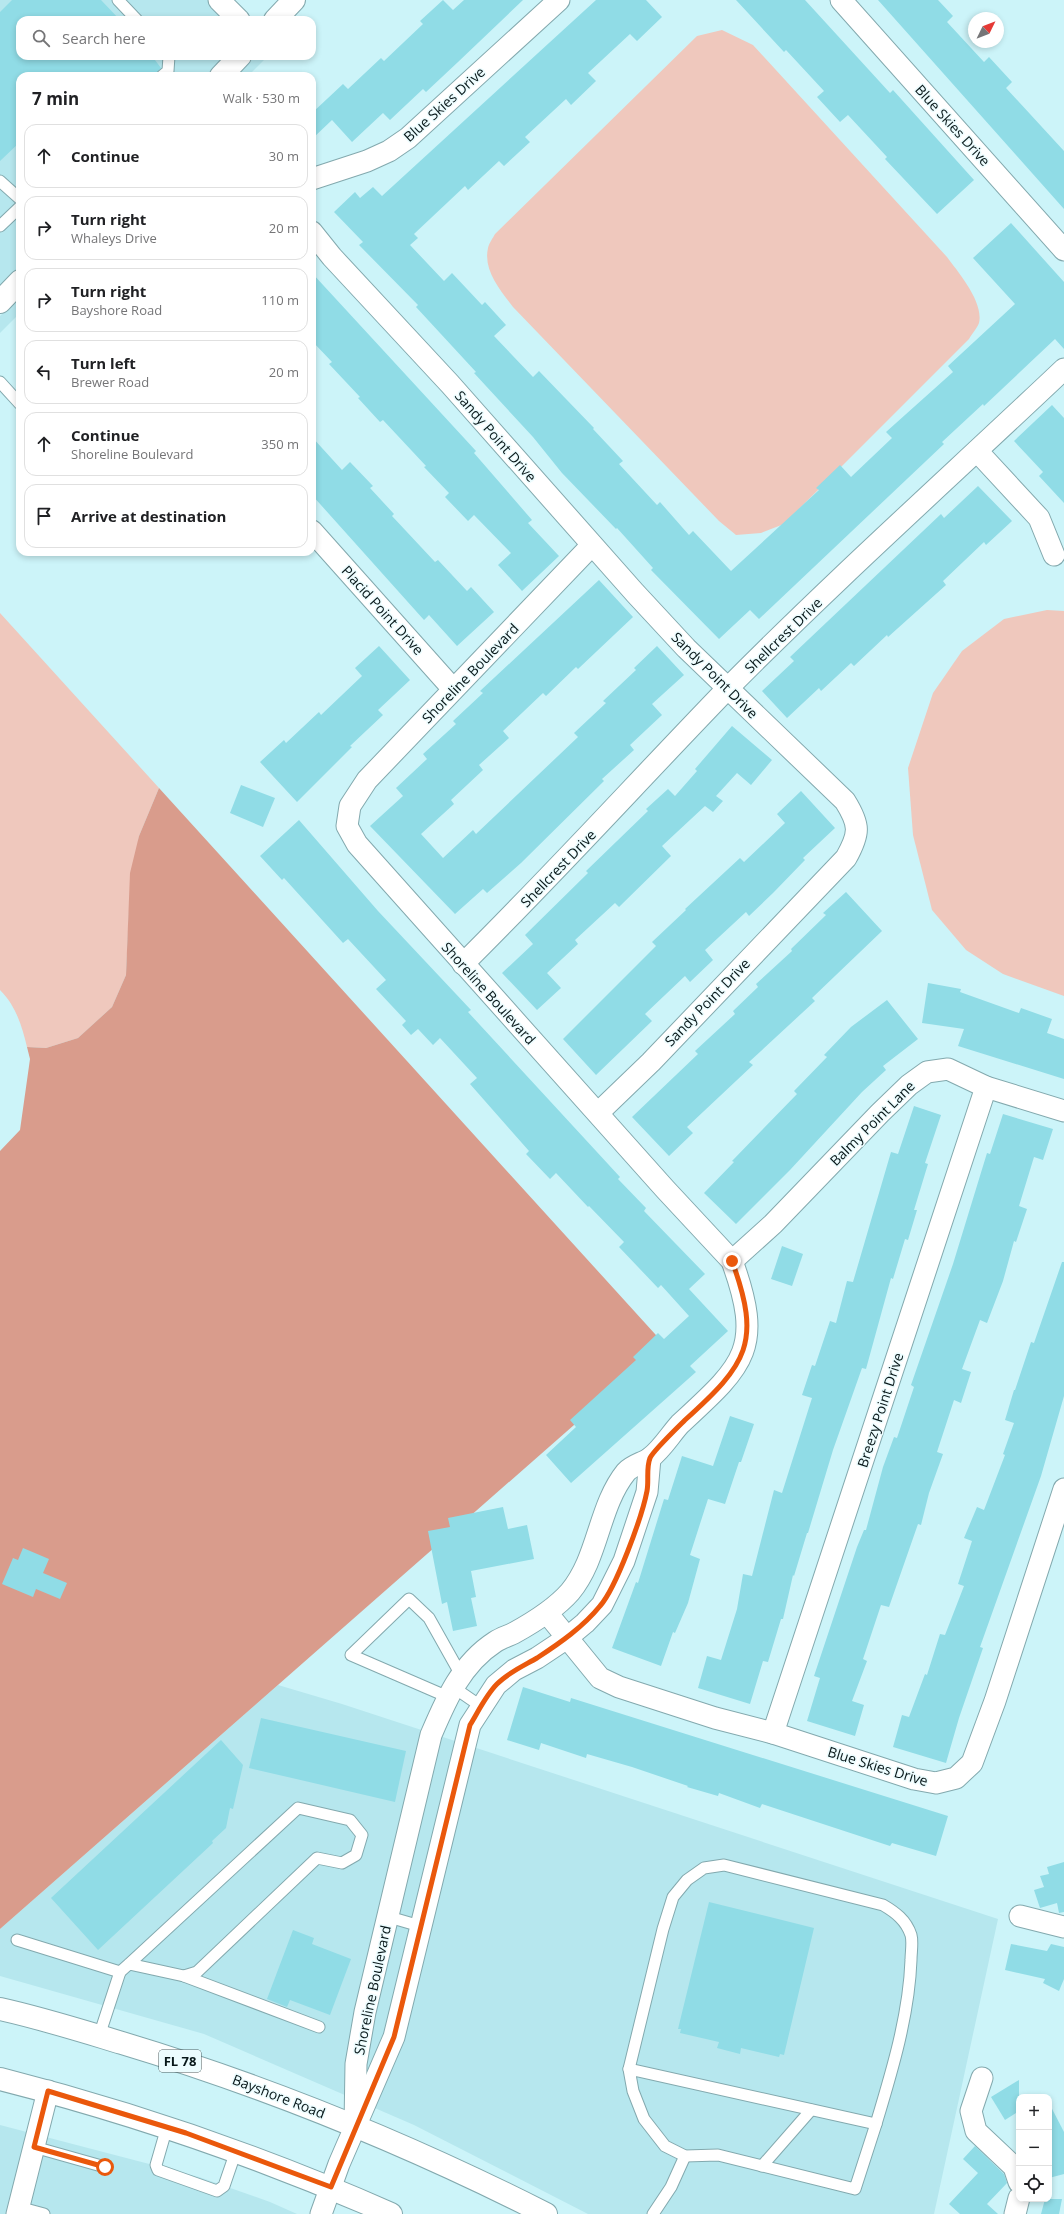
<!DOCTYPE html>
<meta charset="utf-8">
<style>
:root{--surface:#fff;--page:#f2f2f2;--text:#202124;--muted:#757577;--line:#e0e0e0}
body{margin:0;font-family:"Open Sans",sans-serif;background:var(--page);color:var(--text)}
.controls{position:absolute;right:12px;bottom:12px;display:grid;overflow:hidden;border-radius:8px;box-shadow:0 2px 6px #0003}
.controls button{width:36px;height:36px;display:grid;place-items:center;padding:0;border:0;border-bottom:1px solid var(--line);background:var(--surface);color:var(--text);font:20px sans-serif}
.compass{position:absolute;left:968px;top:12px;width:36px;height:36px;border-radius:50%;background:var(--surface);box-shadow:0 2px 6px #0003;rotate:47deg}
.stop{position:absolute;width:12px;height:12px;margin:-9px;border:3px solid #ea580c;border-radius:50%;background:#fff}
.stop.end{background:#ea580c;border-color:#fff;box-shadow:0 1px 4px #0008}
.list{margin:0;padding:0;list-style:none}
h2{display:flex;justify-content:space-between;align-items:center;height:52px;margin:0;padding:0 16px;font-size:17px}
h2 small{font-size:13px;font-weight:400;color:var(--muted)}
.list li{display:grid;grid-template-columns:26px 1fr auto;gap:12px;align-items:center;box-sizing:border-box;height:64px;margin:0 8px 8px;padding:0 8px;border:1px solid var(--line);border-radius:12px}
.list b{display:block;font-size:15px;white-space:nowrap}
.list p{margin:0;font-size:13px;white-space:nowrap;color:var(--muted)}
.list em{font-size:13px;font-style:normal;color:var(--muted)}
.icon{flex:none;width:22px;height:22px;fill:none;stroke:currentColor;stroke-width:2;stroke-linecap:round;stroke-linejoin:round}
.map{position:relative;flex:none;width:1064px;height:2214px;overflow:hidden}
.search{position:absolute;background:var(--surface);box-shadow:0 2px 6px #0003;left:16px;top:16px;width:300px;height:44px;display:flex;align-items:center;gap:10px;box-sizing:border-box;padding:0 14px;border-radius:12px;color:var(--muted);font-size:15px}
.panel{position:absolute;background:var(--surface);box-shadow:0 2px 6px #0003;left:16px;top:72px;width:300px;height:484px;border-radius:12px}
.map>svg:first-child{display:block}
.built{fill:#b6e7ee}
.green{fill:#efc8bd}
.forest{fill:#d99c8c}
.building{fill:#90dce6}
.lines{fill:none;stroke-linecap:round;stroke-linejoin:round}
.service-casing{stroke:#83a9ae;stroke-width:13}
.minor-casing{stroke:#83a9ae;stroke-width:23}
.tertiary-casing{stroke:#83a9ae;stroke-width:24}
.primary-casing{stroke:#83a9ae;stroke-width:24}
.service{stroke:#fff;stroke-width:11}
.minor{stroke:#fff;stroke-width:21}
.tertiary{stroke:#fff;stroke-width:22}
.primary{stroke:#fff;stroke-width:22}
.route{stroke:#ea580c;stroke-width:5}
.labels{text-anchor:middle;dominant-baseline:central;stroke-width:3;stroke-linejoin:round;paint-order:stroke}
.shield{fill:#ecfcfe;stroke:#4c5c5e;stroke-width:1}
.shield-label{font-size:13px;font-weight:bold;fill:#081719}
.street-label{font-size:14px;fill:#081719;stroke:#ecfcfe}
</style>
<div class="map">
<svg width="1064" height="2214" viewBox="0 0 1064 2214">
<rect width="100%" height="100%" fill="#ccf4f9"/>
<g class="built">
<path d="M0,0H212L231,20H20V56H226L207,76H20V267L0,288Z"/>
<path d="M254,56H264L266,58L248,76H234Z"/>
<path d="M20,296V313L0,333V316Z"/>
<path d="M278,1685L342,1704L998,1919L934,2214H588L414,2125L204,2034L0,1976V1929Z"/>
<path d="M0,2125L199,2177L270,2202L297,2214H0Z"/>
</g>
<g class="green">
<path d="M722,30L753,45L947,257C958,272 984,302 979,323C977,328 972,334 969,339L784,524L761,533L736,535L719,521L513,307C500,290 483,270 488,248C489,243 493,238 495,234L697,36Z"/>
<path d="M1047,610L1064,611V996L1003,974L966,950L932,910L913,835L908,768L933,693L962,651L1004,619Z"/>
<path d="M0,613L159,788L139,836L129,910L126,975L112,1007L78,1038L46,1048L27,1047C22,1026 16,1006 0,990Z"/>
</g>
<path class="forest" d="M159,788L665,1345L0,1929V1151L20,1130L30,1059L27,1047L46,1048L78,1038L112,1007L126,975L130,873L139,836Z"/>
<g class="building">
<path d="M12,0H101L120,20H20V56H152L161,68L155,76H20V142L0,161V12Z"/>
<path d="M443,0L453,10L464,0H523L458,62L426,92L423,89L390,120L383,113L352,142L332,120L312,139V113L343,84L348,89L381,58L384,61L423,24L420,21Z"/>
<path d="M596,0H646L662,17L637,41L630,34L588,73L596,81L571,105L566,99L525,137L530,142L504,166L499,161L468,190L465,186L414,234L418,238L410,245L444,281L452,273L482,305L485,302L506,325L494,336L533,377L539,371L594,428L593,429L623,461L619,464L657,505L660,502L689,535L693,531L731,571L819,490L816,488L840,465L851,477L892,438L886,432L953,372L948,366L1015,304L973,258L1011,223L1064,282V349L1055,339L984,406L983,404L942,442L944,444L759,619L750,610L719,639L651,570L653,568L617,528L616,529L562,473L533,437L474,373L476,372L416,307L418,305L359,245L363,242L334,212L355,192L360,198L373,187L382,196Z"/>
<path d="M736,0H805L890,93L893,90L974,180L937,214L885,159L887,157L848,115L840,122L817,97L824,91L786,50L784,52Z"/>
<path d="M878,0H938L953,16L947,22L984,62L989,57L1012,82L1006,88L1064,151V209Z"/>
<path d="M312,273L476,451L474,453L532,520L528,523L559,556L522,591L498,565L511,553L474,515L468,521L445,497L449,493L424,467L426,466L383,420L380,422L358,398L360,397L329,364L332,362L312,341Z"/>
<path d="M1052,405L1064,418V503L1039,476L1043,472L1014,441Z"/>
<path d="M312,437L342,470L350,462L373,486L370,488L394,514L392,516L435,562L438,560L467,591L471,587L494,612L457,646L429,615L424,620L312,495Z"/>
<path d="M978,486L1012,521L986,545L984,542L943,581L946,585L888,637L887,635L854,666L851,663L821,691L819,688L787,718L762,691L794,661L790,657L941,514L944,518Z"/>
<path d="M599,580L633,617L578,669L576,667L546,696L543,693L503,731L509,738L479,765L483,770L451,800L454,804L421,834L443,858L473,830L476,834L578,737L574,733L606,703L603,701L636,670L634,668L657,646L684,675L652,704L662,715L630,745L634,750L602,779L604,781L521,863L487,893L483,889L455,914L370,826L403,796L396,788L427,759L423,754L456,724L453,721L483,693L480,691Z"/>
<path d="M379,646L410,680L378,710L383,715L350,746L352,747L297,802L260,762L284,740L286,743L319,712L321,715L362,676L355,668Z"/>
<path d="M732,726L772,760L751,785L737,773L716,796L723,801L713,812L705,806L662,846L671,856L619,907L615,903L575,940L578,944L547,973L561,988L537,1010L502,973L533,944L525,935L588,873L586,871L648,811L646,809L668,789L675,796L697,771L695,769Z"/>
<path d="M241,785L275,798L263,827L230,813Z"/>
<path d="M801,791L835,828L803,858L805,860L773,893L749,916L746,912L705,950L713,960L690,982L685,976L645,1014L652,1021L596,1075L563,1039L656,946L652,942L686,910L685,909L740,858L744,862L785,823L777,814Z"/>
<path d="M299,820L378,911L471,1010L468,1012L620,1177L618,1179L646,1208L644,1211L705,1274L689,1289L728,1331L690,1366L696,1372L571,1483L546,1455L576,1427L570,1420L636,1360L633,1357L658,1333L664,1339L689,1316L661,1285L658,1288L619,1247L624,1242L589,1206L588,1207L556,1173L550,1179L526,1154L529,1151L470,1084L477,1078L440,1038L433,1045L418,1029L411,1035L402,1025L406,1021L376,989L386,980L348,939L343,943L284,878L282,880L260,856Z"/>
<path d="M846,892L882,931L812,998L815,1001L749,1062L753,1065L687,1127L693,1133L669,1156L632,1117L698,1054L695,1051L735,1014L733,1011L758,987L756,984L792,951L791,949L826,915L823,913Z"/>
<path d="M928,983L961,989L960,992L1019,1013L1021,1008L1052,1019L1047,1033L1064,1039V1079L958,1046L964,1029L922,1023Z"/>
<path d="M887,1000L918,1039L883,1066L886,1070L862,1092L790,1170L736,1224L704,1193L734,1162L732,1161L797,1094L794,1091L827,1057L824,1055L851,1027Z"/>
<path d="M914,1106L941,1115L925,1163L928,1164L914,1210H917L908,1240L905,1239L893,1279L891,1278L866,1369L862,1368L833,1450L808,1533H807L794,1576L793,1575L783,1619H781L768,1662L763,1661L750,1704L698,1688L707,1656L721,1660L737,1609L743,1574L752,1576L774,1490L782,1493L812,1398L802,1395L812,1365L815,1366L830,1321L836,1323L847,1281L853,1282L891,1152L898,1154Z"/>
<path d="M1003,1114L1053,1129L1043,1160L1034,1157L1019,1206L1027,1209L1016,1242L1014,1241L1003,1281L987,1323L980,1320L962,1369L971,1372L961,1403L954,1400L937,1452L943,1454L929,1493L921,1525L918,1524L889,1607L881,1605L863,1659L867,1661L852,1701L864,1705L855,1736L807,1721L820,1678L814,1676L857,1547L864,1530H866L883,1467L894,1437L897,1438L914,1387L911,1385L953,1264L987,1153L990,1154Z"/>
<path d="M782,1246L803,1254L792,1286L771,1279Z"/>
<path d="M1062,1262H1064V1396L1041,1476L980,1647L983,1648L959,1718L946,1763L893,1747L902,1715L909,1717L925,1674L927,1675L940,1634L945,1635L964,1586L958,1584L972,1541L964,1538L977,1507L984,1510L1005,1455L1003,1454L1014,1423L1005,1420L1014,1390H1015L1031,1342L1034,1343Z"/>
<path d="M730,1416L754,1424L741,1462H739L725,1504L708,1499L690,1555L700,1559L688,1603L675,1633L673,1632L661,1666L612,1648L636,1582L638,1583L664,1499L668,1500L682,1456L713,1466Z"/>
<path d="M503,1507L508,1529L527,1525L534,1559L471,1571L476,1597L471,1598L477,1626L453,1631L447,1602L442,1604L428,1531L450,1527L448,1518Z"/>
<path d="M23,1548L49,1559L43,1573L67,1583L60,1599L36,1589L33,1597L2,1584L13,1558L18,1560Z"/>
<path d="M523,1687L570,1702L571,1698L948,1816L936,1856L892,1843L890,1846L762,1804L760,1808L719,1793L718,1796L687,1787L688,1786L632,1767L587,1754L586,1758L541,1743L539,1750L507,1740Z"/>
<path d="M261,1718L406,1751L395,1802L249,1768Z"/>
<path d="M221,1740L243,1765L233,1809L230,1808L226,1828L212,1841L213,1843L98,1950L51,1898Z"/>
<path d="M1064,1862V1912L1059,1913L1057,1903L1040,1908L1034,1890L1044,1887L1040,1876L1049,1874L1047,1867Z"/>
<path d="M709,1902L814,1928L784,2055L780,2054L779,2057L741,2048L740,2054L717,2048L719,2042L680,2033L681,2029H678Z"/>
<path d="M293,1930L314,1938L312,1944L351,1959L330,2015L290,2000L287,2007L267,1999Z"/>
<path d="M1011,1944L1047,1951L1051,1944L1064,1947V1979L1059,1991L1043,1983L1045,1979L1005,1970Z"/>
<path d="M1019,2080V2111L1005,2120L991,2097Z"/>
<path d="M1049,2103L1064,2132V2174L1049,2178Z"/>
<path d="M975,2146L1004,2174L1007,2183L987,2204L998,2214H960L949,2204L978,2173L963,2159Z"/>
<path d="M1045,2199H1062L1059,2214H1041Z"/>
</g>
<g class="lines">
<defs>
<g id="service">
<path d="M118,0L137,20"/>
<path d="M162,76L168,71L169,56"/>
<path d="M0,181L20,199"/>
<path d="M0,226L20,207"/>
<path d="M0,382L20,404"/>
<path d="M453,1687L482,1707"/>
<path d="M448,1697L351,1655L409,1599L429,1618L461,1675"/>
<path d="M389,1917L420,1926"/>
<path d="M17,1940L120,1972"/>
<path d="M184,1976L319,2027"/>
<path d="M99,2036L120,1972L129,1964L298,1808L350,1820L362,1835L356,1855L342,1863L317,1858L197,1972L184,1976L129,1964"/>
<path d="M629,2069L663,1929L673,1897L687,1880L704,1868L724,1865L883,1905C895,1912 906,1920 911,1935C913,1942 911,1952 911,1960C909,2015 892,2071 876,2124"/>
<path d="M629,2069L876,2124L855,2189L718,2155L685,2156L665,2146L644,2119L633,2091Z"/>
<path d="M167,2127L156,2165L158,2170L217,2191L224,2186L236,2151"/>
<path d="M34,2147L105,2167"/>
<path d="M762,2166L811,2110"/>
<path d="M18,2207L44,2214"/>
<path d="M653,2214L671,2187L685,2156"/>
</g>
<g id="minor">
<path d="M219,0L239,20"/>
<path d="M841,0L1064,250"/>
<path d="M312,179L367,161L389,151L408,138L559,0"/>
<path d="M312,232L332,257L450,384L635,593L686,648L845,801C860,825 860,833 846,858L651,1062L598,1113"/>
<path d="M977,451L1039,518L1054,555"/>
<path d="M312,531L453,689"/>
<path d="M463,964C554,874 639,780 728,688C837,578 952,475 1064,369"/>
<path d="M732,1261L773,1224L880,1113L909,1085L927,1072L948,1069L986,1087L1064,1111"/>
<path d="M547,1613L600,1678L619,1687L715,1718L773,1733L914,1779L936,1783L956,1778L972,1763L995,1701L1064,1489"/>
<path d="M773,1733L986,1087"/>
<path d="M1020,1916L1064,1927"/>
<path d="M982,2078L971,2111L976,2131L1014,2167L1019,2182"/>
<path d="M355,2126L356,2064L365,2012L431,1735C446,1700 461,1664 495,1642C501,1638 508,1636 514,1633C534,1622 555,1609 570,1592C599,1557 598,1507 626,1472C632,1465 643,1463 650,1458C662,1449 670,1435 680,1424C744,1365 764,1349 732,1261L665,1189L357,844L347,826L350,806L367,780L592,545"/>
<path d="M17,2214L48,2091"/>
<path d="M321,2214L339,2164L394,2037L470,1725L496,1685L514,1670L537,1658L567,1638L585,1623L602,1605L624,1561L647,1492L650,1458"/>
<path d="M1015,2214L1019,2198"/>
</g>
<g id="tertiary">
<path d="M275,20L294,0"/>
<path d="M221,76L240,56"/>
<path d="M0,302L20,281"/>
</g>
<g id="primary">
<path d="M0,2009C41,2018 82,2031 122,2043C268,2087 410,2145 546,2214"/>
<path d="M0,2079C134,2113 264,2158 391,2214"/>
</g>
</defs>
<use href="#service" class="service-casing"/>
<use href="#minor" class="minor-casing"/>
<use href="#tertiary" class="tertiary-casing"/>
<use href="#primary" class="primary-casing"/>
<use href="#service" class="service"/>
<use href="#minor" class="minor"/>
<use href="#tertiary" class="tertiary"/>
<use href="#primary" class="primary"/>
</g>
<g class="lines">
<path class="route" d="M105,2167L34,2147L48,2091L186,2133L331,2187L394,2037L470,1725C478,1712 486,1695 497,1684C509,1672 523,1666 537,1658C560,1643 583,1627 600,1606C616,1588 642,1517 647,1491C649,1481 646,1468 650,1458C653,1451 678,1427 685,1420C747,1364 762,1343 732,1261"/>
</g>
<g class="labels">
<rect class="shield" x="159" y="2050" width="42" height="22" rx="3"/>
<g class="shield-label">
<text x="180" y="2061">FL 78</text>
</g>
<g class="street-label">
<text transform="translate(444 104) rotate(-42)">Blue Skies Drive</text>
<text transform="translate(953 125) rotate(48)">Blue Skies Drive</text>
<text transform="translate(496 436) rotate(49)">Sandy Point Drive</text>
<text transform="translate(383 610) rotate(48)">Placid Point Drive</text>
<text transform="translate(783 635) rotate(-44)">Shellcrest Drive</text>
<text transform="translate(470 673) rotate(-46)">Shoreline Boulevard</text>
<text transform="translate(715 675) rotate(45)">Sandy Point Drive</text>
<text transform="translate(558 868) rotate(-46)">Shellcrest Drive</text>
<text transform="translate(489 993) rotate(48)">Shoreline Boulevard</text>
<text transform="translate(707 1002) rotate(-46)">Sandy Point Drive</text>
<text transform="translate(872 1123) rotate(-45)">Balmy Point Lane</text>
<text transform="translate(880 1410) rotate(-72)">Breezy Point Drive</text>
<text transform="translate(878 1766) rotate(17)">Blue Skies Drive</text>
<text transform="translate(372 1990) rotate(-78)">Shoreline Boulevard</text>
<text transform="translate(279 2096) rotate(21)">Bayshore Road</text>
</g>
</g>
</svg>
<div class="controls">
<button>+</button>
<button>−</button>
<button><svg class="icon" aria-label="locate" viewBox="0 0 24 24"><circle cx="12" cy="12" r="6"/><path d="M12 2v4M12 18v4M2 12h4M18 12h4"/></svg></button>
</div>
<svg class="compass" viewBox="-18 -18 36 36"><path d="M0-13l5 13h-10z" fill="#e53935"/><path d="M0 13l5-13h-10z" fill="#757577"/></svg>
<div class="stop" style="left:105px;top:2167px"></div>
<div class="stop end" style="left:732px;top:1261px"></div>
<div class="search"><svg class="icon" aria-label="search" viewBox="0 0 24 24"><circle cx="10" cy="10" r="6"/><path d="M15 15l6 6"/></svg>Search here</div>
<section class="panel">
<h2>7 min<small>Walk · 530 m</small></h2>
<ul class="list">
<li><svg class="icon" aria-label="ahead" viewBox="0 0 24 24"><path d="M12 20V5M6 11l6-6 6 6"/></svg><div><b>Continue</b></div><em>30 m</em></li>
<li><svg class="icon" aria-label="right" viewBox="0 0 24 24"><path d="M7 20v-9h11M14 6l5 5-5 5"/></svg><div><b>Turn right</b><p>Whaleys Drive</p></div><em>20 m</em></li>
<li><svg class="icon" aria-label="right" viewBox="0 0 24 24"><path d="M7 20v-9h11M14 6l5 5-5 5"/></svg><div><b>Turn right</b><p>Bayshore Road</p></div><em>110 m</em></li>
<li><svg class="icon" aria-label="left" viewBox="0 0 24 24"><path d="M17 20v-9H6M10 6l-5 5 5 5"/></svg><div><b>Turn left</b><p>Brewer Road</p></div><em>20 m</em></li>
<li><svg class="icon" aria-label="ahead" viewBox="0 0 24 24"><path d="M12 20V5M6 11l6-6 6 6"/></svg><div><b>Continue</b><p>Shoreline Boulevard</p></div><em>350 m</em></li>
<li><svg class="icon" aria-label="arrive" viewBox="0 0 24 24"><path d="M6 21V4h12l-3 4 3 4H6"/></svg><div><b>Arrive at destination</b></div></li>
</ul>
</section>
</div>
